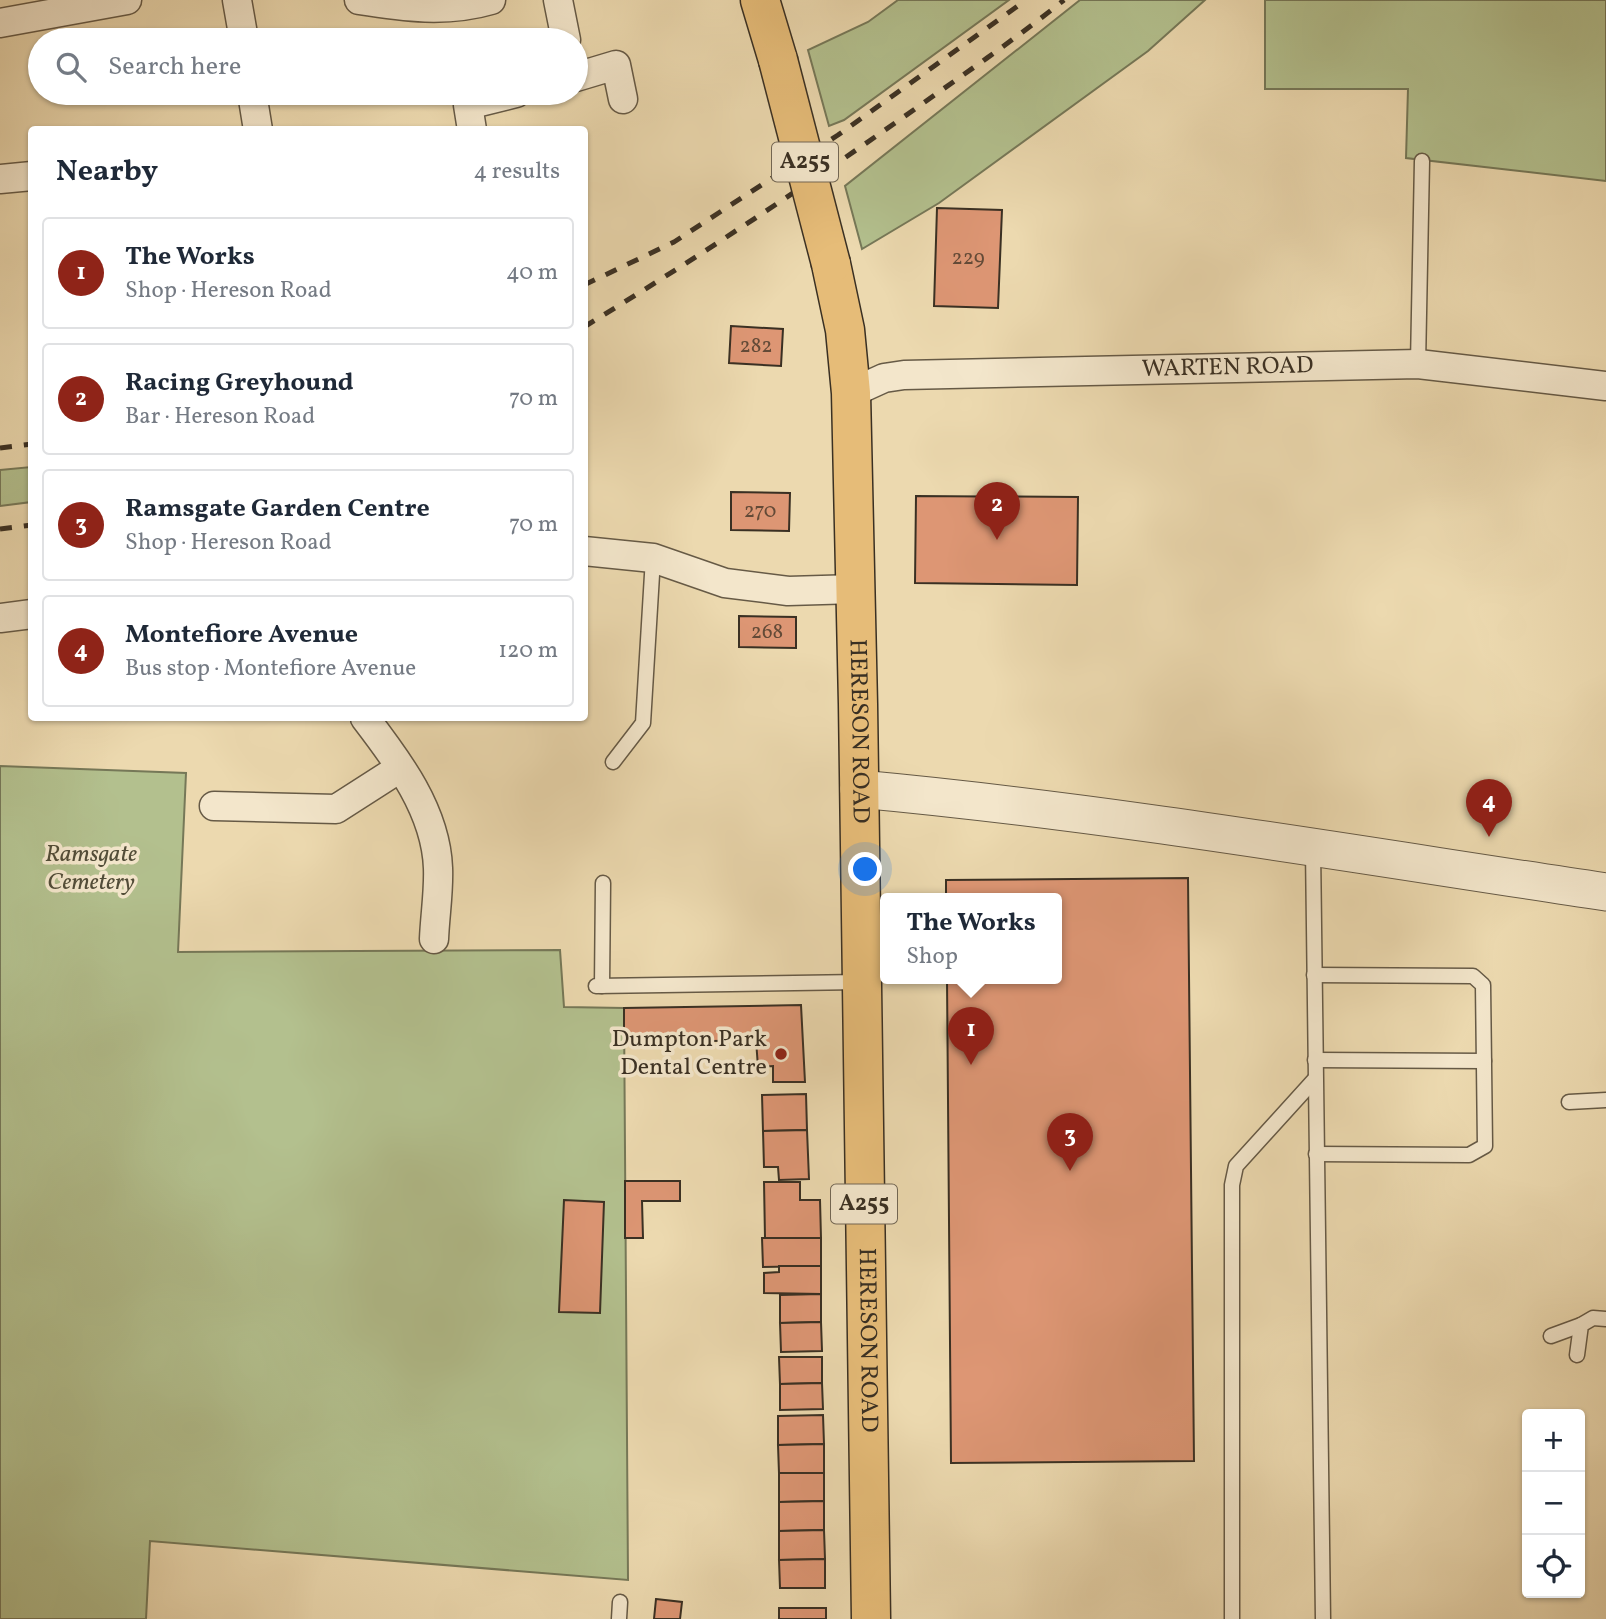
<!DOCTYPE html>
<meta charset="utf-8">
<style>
:root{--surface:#fff;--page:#f2f2f3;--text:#1f2937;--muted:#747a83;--line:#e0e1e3;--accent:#8f2418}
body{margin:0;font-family:Vollkorn,serif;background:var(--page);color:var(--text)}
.controls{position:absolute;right:21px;bottom:21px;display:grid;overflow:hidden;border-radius:7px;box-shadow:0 2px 5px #0004}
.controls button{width:63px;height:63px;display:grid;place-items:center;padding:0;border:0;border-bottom:2px solid var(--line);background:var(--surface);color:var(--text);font:35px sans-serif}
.you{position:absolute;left:866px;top:870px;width:24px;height:24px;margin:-18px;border:5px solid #fff;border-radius:50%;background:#1a73e8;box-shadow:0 0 0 10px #1a73e833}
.badge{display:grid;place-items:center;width:46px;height:46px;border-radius:50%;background:var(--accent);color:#fff;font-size:23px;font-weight:700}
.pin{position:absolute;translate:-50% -58px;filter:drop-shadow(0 2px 4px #0008)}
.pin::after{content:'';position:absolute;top:37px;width:24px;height:21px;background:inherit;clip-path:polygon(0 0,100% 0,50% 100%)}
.popup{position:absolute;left:880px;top:893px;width:182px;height:91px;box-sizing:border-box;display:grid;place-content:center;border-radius:7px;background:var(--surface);filter:drop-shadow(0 2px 5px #0005);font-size:23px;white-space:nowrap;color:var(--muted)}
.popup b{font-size:26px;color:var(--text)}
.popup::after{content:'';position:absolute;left:50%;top:100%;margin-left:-14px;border:14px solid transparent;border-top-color:var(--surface)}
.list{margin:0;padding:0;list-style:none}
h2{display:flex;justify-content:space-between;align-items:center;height:91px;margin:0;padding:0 28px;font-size:30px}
h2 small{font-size:23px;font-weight:400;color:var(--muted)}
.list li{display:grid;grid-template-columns:46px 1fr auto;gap:21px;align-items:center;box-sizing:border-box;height:112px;margin:0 14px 14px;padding:0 14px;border:2px solid var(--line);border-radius:7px}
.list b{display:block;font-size:26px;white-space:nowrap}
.list p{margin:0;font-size:23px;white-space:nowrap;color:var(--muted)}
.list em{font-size:23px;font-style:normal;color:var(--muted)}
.icon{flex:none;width:38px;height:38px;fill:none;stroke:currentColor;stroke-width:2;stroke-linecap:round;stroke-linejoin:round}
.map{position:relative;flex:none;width:1606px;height:1619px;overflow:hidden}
.search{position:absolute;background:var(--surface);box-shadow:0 2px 5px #0004;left:28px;top:28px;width:560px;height:77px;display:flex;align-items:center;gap:18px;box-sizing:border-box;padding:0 24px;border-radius:38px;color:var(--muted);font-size:26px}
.panel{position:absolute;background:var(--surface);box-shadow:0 2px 5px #0004;left:28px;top:126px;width:560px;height:595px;border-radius:7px}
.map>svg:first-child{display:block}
.green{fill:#b3c08e;stroke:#767858;stroke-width:2}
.building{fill:#dd9674;stroke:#3a3023;stroke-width:2}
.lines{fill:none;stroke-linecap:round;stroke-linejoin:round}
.service-casing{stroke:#665a46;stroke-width:17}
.minor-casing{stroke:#665a46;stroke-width:31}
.tertiary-casing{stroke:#665a46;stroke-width:39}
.primary-casing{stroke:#3a3023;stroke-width:41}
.service{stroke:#f3e6cb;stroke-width:14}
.minor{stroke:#f3e6cb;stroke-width:28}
.tertiary{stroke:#f3e6cb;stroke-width:37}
.primary{stroke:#e6bc78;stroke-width:38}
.rail{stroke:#3a3023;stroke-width:5;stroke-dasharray:12 12;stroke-linecap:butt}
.primary-bridge-casing{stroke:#3a3023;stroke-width:41;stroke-linecap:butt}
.primary-bridge{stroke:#e6bc78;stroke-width:38}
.poi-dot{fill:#8f2418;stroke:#f3e6cb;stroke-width:2.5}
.labels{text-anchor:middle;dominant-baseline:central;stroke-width:7;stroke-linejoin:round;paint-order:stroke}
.number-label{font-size:21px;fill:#634a37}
.shield{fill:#f3e6cb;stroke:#726755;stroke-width:2}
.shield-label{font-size:23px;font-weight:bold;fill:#3a3023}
.street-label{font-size:24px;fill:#3a3023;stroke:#f3e6cb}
.park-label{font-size:24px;font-style:italic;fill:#524d38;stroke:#f3e6cb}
.poi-label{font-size:24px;fill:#3a3023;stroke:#f3e6cb;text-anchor:end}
</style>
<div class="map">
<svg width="1606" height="1619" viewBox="0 0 1606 1619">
<rect width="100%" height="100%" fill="#ecd9af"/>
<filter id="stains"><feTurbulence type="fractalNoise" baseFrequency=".00286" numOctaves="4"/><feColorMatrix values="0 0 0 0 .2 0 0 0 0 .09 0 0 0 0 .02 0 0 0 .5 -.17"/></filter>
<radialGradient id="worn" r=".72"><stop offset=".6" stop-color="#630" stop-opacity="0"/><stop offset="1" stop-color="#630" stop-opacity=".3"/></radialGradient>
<g class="green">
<path d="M898,0H1009L844,120L829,126L808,50L868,22Z"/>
<path d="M1080,0H1205L1148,51L939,203L862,249L845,186Z"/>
<path d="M1265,0H1606V181L1406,158L1408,89H1265Z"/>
<path d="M31,467V502L0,506V470Z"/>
<path d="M0,766L186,773L178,952L560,950L564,1007L624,1008L628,1580L150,1541L146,1619H0Z"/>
</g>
<g class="building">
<path d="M937,208L1002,210L998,308L934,306Z"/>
<path d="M731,326L783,329L781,366L729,363Z"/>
<path d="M731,492L790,493L789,531L731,530Z"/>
<path d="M916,496L1078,497L1077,585L915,583Z"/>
<path d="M739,616L796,617V648L739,647Z"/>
<path d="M1188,878L1194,1461L951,1463L947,979H1057V899H946V880Z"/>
<path d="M801,1005L805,1082H773V1066L758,1067L756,1040L624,1043V1008Z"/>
<path d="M806,1094L807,1130L763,1131L762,1095Z"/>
<path d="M807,1130L809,1179L779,1180L778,1167H764L763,1131Z"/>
<path d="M625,1181H680V1201H642L643,1238H625Z"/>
<path d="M764,1182H800V1200H820L821,1238H765Z"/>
<path d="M564,1200L604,1202L600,1313L559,1312Z"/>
<path d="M762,1238H821V1266L763,1267Z"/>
<path d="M779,1266H821V1294L764,1293V1273L779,1272Z"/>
<path d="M821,1294V1322L780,1323V1295Z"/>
<path d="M821,1322L822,1351L781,1352L780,1323Z"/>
<path d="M779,1357H822V1383L780,1384Z"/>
<path d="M822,1383L823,1409L780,1410V1384Z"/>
<path d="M823,1415L824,1444L778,1445V1416Z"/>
<path d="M824,1444V1473H779L778,1445Z"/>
<path d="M779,1473H824V1501L779,1502Z"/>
<path d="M824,1501V1530L779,1531V1502Z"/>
<path d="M824,1530L825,1559L779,1560V1531Z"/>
<path d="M825,1559V1588H780L779,1560Z"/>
<path d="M656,1599L682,1602L680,1619H654Z"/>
<rect x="779" y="1608" width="47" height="11"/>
</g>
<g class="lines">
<defs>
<g id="service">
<path d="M1418,364L1422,161"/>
<path d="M613,762L643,723L653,558"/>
<path d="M1313,849L1323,1619"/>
<path d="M1314,975L1473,976L1483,985L1485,1146L1469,1155L1316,1154"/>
<path d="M596,986L860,982"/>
<path d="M602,986L603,883"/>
<path d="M1315,1060L1484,1061"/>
<path d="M1569,1102L1606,1100"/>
<path d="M1551,1336L1581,1325"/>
<path d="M1577,1355L1581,1325L1593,1318L1606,1319"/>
<path d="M619,1619L620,1602"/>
<path d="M1232,1619V1185L1236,1166L1315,1079"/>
</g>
<g id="minor">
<path d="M237,0L244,40"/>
<path d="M359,0C403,7 447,13 491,0"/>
<path d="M558,0L566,40"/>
<path d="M0,23L127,0"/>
<path d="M576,77L616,65L623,99"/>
<path d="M252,93L258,130"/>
<path d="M472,130L468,105L516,93"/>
<path d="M0,179L32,176"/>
<path id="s1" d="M851,393L884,378L904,375L1418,364L1606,386"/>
<path d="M584,551L653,558L725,583L788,591L856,589"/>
<path d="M0,618L32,614"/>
<path d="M365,718C398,761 436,811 438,868C439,891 435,915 434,939"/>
<path d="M214,806L336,809L400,768"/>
</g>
<path id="tertiary" d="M859,789C1109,812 1358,855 1606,892"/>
<g id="primary">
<path d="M760,0L778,60"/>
<path id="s2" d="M831,264L845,330L851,393L858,704L871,1619"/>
</g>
</defs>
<use href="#service" class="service-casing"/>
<use href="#minor" class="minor-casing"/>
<use href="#tertiary" class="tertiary-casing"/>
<use href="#primary" class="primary-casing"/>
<use href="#service" class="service"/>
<use href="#minor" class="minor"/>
<use href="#tertiary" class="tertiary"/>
<use href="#primary" class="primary"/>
<g class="rail">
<path d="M584,285L674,242L838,135L1026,0"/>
<path d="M584,327C700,256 812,182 922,104C970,70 1018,37 1064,0"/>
<path d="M0,448L32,444"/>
<path d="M0,529L32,525"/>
</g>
<defs>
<path id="primary-bridge" d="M778,60L831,264"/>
</defs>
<use href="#primary-bridge" class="primary-bridge-casing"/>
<use href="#primary-bridge" class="primary-bridge"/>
</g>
<circle class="poi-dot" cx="781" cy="1054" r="7"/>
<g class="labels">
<g class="number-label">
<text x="968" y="258">229</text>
<text x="756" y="346">282</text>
<text x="760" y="511">270</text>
<text x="767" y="632">268</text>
</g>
<g class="shield">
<rect x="772" y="142.5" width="66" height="39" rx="5"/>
<rect x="831" y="1184.5" width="66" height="39" rx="5"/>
</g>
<g class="shield-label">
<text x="805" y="162">A255</text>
<text x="864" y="1204">A255</text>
</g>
<g class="street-label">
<text stroke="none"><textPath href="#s1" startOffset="380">WARTEN ROAD</textPath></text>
<text stroke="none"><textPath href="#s2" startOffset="469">HERESON ROAD</textPath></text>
<text stroke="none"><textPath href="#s2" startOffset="1078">HERESON ROAD</textPath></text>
</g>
<g class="park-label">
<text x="91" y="855">Ramsgate<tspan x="91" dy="28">Cemetery</tspan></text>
</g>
<g class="poi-label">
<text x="767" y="1040">Dumpton Park<tspan x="767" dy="28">Dental Centre</tspan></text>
</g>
</g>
<rect width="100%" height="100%" filter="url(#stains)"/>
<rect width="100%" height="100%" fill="url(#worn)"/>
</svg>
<div class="controls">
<button>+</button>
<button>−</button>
<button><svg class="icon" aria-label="locate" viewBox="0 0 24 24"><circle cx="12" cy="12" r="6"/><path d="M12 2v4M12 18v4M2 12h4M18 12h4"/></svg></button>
</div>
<div class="you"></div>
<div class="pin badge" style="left:971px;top:1065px">1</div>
<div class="popup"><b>The Works</b>Shop</div>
<div class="pin badge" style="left:997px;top:540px">2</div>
<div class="pin badge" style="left:1070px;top:1171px">3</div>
<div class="pin badge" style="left:1489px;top:837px">4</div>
<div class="search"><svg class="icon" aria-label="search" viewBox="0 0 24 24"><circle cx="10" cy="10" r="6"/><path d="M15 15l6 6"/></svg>Search here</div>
<section class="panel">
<h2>Nearby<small>4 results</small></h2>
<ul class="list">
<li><span class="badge">1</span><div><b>The Works</b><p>Shop · Hereson Road</p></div><em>40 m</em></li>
<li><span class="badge">2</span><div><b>Racing Greyhound</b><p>Bar · Hereson Road</p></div><em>70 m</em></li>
<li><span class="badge">3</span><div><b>Ramsgate Garden Centre</b><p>Shop · Hereson Road</p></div><em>70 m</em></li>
<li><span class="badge">4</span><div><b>Montefiore Avenue</b><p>Bus stop · Montefiore Avenue</p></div><em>120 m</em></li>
</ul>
</section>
</div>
